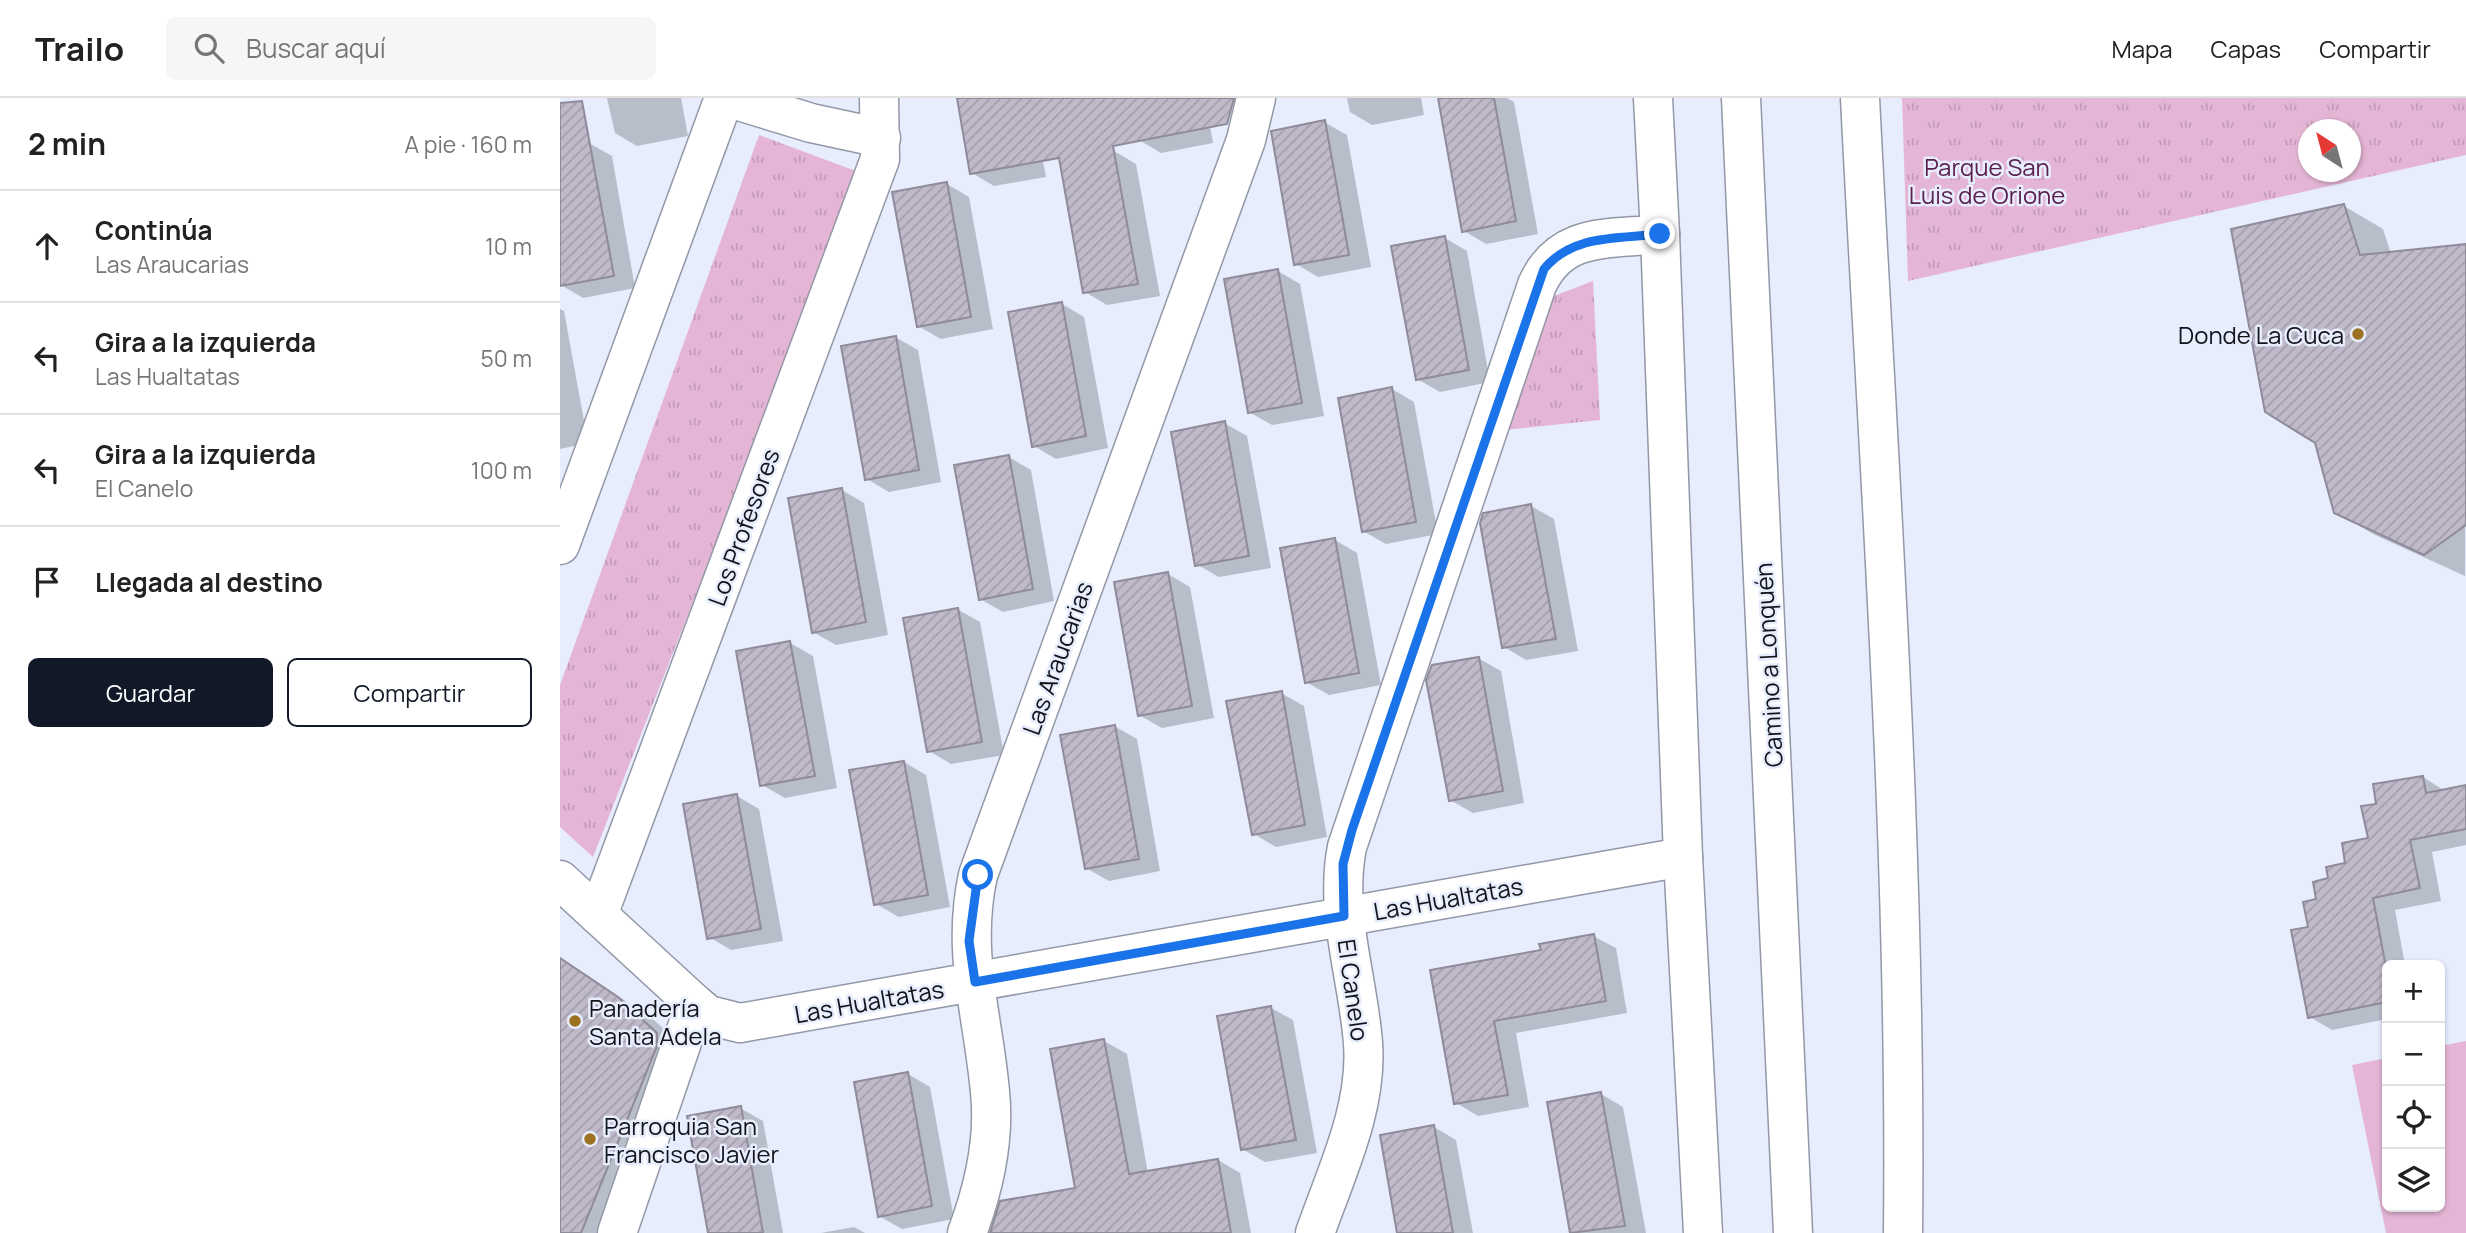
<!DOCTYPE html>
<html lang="es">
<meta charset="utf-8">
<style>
:root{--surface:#fff;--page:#f6f6f6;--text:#222;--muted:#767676;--line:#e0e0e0;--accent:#111827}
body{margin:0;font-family:Manrope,sans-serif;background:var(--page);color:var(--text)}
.controls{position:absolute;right:21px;bottom:21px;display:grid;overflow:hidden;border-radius:10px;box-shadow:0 2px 5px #0004}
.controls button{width:63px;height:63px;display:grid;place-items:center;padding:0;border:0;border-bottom:2px solid var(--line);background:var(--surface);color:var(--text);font:35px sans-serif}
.compass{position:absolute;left:1738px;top:21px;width:63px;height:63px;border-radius:50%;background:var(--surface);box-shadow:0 2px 5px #0004;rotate:324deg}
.stop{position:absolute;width:21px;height:21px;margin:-16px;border:5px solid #1a73e8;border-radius:50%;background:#fff}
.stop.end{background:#1a73e8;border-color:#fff;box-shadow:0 2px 7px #0008}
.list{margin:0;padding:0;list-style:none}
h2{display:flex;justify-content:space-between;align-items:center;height:91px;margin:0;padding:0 28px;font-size:30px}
h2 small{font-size:23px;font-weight:400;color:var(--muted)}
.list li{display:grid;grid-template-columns:46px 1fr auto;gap:21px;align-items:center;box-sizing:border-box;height:112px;padding:0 28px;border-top:2px solid var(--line)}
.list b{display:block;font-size:26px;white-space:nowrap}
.list p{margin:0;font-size:23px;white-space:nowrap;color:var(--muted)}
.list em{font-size:23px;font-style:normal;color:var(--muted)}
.actions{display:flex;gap:14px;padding:21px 28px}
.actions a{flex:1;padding:16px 0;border:2px solid var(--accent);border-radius:10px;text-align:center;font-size:24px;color:var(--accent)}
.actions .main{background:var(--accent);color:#fff}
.icon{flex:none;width:38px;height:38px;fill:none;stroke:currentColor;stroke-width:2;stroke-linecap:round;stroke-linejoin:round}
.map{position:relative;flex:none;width:1906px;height:1135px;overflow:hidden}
header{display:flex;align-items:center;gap:42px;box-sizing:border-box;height:98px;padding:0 35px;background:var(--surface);border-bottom:2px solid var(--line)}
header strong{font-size:33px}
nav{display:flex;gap:38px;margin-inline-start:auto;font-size:24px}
.search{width:490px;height:63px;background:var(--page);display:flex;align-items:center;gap:18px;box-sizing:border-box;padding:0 24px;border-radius:10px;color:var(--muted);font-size:26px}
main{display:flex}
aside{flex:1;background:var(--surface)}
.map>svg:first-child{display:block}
.grass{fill:url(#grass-tufts);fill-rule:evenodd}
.garden{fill:#e5b5d6}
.shadow{fill:#0003}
.building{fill:url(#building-hatch);stroke:#908b99;stroke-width:2}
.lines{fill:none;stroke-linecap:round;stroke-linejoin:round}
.street-casing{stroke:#9398a7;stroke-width:41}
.secondary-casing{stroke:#9398a7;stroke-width:41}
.primary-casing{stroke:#9398a7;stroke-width:41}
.street{stroke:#fff;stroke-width:38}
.secondary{stroke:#fff;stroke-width:38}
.primary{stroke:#fff;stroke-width:38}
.route{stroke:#1a73e8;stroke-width:9}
.poi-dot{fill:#9c7220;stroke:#e7edfd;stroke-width:2.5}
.labels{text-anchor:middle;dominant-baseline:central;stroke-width:5;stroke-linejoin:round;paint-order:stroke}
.park-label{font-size:24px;fill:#5c204f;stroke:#e7edfd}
.poi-label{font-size:24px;fill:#12141a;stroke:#e7edfd;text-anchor:start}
.street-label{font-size:24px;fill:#12141a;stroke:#e7edfd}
</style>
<header>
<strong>Trailo</strong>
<div class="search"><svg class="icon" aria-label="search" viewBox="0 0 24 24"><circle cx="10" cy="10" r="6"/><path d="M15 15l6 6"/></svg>Buscar aquí</div>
<nav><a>Mapa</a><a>Capas</a><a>Compartir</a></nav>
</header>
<main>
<aside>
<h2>2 min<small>A pie · 160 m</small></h2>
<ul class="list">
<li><svg class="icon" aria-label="ahead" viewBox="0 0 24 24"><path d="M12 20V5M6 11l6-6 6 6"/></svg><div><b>Continúa</b><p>Las Araucarias</p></div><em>10 m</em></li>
<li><svg class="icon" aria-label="left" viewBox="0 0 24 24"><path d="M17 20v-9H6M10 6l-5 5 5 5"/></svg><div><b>Gira a la izquierda</b><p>Las Hualtatas</p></div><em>50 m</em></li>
<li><svg class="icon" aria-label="left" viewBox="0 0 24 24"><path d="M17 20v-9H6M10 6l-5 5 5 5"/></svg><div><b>Gira a la izquierda</b><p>El Canelo</p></div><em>100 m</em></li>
<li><svg class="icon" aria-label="arrive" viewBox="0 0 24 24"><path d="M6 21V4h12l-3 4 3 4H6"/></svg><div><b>Llegada al destino</b></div></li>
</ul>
<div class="actions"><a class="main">Guardar</a><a>Compartir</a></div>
</aside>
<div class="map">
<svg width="1906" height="1135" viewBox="0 0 1906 1135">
<defs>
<pattern id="grass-tufts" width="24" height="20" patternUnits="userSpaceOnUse" patternTransform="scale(1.75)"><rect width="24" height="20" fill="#e5b5d6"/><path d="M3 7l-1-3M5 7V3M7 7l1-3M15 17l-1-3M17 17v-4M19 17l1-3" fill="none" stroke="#c39bb7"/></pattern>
<pattern id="building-hatch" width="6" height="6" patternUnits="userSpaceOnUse" patternTransform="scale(1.75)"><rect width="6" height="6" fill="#bfb9c9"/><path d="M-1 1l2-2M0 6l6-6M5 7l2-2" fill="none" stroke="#a39eac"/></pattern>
</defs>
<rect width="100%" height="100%" fill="#e7edfd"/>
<g class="grass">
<path d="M1342,0H1906V57L1348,183ZM1748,32H1790V74H1748Z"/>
<path d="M199,37L301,75L33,759L0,729V587Z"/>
<path d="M1033,183L1040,322L945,332L994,198Z"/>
</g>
<path class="garden" d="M1906,943V1135H1826L1792,967L1827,960V1109H1880V948Z"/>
<g class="shadow">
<path d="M47,0H121L128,38L77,48L55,35Z"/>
<path d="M398,0H471L486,79L434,88L412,75Z"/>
<path d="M571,0H645L653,45L601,55L579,42Z"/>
<path d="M787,0H861L864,17L812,27L790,14Z"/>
<path d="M884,0H947L954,4L978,136L926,146L904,133Z"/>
<path d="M764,24L787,37L811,169L758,179L736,166Z"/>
<path d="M29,45L52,58L75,190L23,200L1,187L0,183V51Z"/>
<path d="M554,53L576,66L600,198L547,207L525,194Z"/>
<path d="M387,86L409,99L433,231L381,241L358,228Z"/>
<path d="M1784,108L1823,131L1831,156L1906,147L1905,478L1815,437L1776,414Z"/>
<path d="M885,140L907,153L930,284L880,294L857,281Z"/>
<path d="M718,173L740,186L764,318L712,327L689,314Z"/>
<path d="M502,206L524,219L548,350L496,361L474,348Z"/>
<path d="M0,211L4,213L28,345L0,351Z"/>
<path d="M335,239L358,252L381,384L329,394L307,381Z"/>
<path d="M832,291L854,304L878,436L826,446L803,433Z"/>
<path d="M664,325L687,338L711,470L659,479L636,466Z"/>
<path d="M449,359L471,372L494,503L443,514L420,501Z"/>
<path d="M282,392L304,405L328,537L276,547L253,534Z"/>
<path d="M971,408L994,421L1018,553L966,562L944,549Z"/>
<path d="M775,442L797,455L821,587L769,597L746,584Z"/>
<path d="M608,476L630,489L654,620L602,630L579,617Z"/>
<path d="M397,511L420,524L444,657L391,666L369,653Z"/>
<path d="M230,545L253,558L277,690L225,700L202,687Z"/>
<path d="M918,560L941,573L964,705L913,715L890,702Z"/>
<path d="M721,595L744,608L767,739L716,749L694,736Z"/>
<path d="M554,628L577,641L600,773L549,783L526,770Z"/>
<path d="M344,664L366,677L390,809L339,819L316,806Z"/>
<path d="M1863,679L1885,693L1906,689V747L1872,754L1881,803L1835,812L1845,867H1827V921L1772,932L1750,919V830L1758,802L1770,782L1810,742L1819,707Z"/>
<path d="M177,698L199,711L223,843L171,852L149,839Z"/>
<path d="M1033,838L1056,850L1067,915L956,935L969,1009L918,1018L896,1005L872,873L983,854Z"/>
<path d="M0,859L94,922L136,960L64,1135H0Z"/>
<path d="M711,910L733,922L757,1055L705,1064L682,1051Z"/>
<path d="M544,943L567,956L590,1087L538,1098Z"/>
<path d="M348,976L370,989L394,1121L342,1131L319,1118Z"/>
<path d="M1041,996L1063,1009L1086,1135H1012L989,1005Z"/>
<path d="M180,1010L203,1023L223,1135H150Z"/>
<path d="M874,1029L896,1042L913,1135H839Z"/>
<path d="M658,1062L680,1075L691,1135H617Z"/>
<path d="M294,1129L305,1135H261Z"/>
</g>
<g class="building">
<path d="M397,0H674L667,26L553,48L578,186L523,195L499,60L410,76Z"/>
<path d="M878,0H934L956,123L902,134Z"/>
<path d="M22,3L54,178L0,188V5Z"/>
<path d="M765,22L789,157L734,167L711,33Z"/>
<path d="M387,84L411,219L357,229L332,94Z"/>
<path d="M1784,106L1800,157L1906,146V427L1864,457L1774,415L1755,345L1705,314L1671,131Z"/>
<path d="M885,138L909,272L856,282L831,148Z"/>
<path d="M718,171L742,305L688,315L664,181Z"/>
<path d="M502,204L526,338L472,349L448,214Z"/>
<path d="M336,238L359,372L305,382L281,248Z"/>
<path d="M832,289L856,424L802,434L778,300Z"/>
<path d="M665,323L689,458L635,468L611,334Z"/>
<path d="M449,357L473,491L419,502L394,367Z"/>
<path d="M282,390L306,524L252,535L228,400Z"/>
<path d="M971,406L996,541L942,550L920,425L923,415Z"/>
<path d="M775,440L799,575L745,585L720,450Z"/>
<path d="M608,474L632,608L578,618L554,484Z"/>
<path d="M398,510L422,644L367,654L343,520Z"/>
<path d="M230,543L255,678L200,688L176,553Z"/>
<path d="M919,559L943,693L889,703L866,582L872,567Z"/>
<path d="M722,593L745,727L692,737L666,603Z"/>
<path d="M555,627L579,761L525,771L500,637Z"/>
<path d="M344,663L368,797L314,807L289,672Z"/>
<path d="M1863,678L1866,695L1906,687V731L1850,742L1860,790L1813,800L1827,875V904L1748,920L1731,832L1748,829L1743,804L1756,801L1753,784L1768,780L1766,769L1785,765L1782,745L1808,740L1801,708L1816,706L1813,686Z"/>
<path d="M177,696L201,831L147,841L123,706Z"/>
<path d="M1034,836L1046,903L934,923L948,997L894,1006L870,872L981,852L979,846Z"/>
<path d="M0,860L58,899L97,935V948L21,1135H0Z"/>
<path d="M711,908L736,1042L681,1052L657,918Z"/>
<path d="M544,941L569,1076L658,1061L671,1135H430L440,1103L515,1090L490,951Z"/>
<path d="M348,974L372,1108L318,1119L294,984Z"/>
<path d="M1041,994L1065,1128L1010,1135L987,1004Z"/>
<path d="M181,1008L203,1135H148L127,1018Z"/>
<path d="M874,1027L893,1135H837L820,1037Z"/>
</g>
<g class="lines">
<defs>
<g id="street">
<path d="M169,0L251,25L321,40"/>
<path d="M0,447L164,0"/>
<path d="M0,782L135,906L148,917L180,925L1123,759"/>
<path d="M38,817L320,61L319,0"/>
<path d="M57,1135L135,906"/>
<path d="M407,1135C424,1090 435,1042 430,994C423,916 401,855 418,777L686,42L696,0"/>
<path d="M755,1135C776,1075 808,1010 803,945C798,879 774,815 787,749L977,187C1001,133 1050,142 1100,136"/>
</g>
<path id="secondary" d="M1100,136L1123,759L1143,1135"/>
<g id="primary">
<path d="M1093,0L1100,136"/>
<path d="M1181,0L1233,1135"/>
<path d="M1300,0C1319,378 1347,756 1343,1135"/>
</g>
</defs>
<use href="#street" class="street-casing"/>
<use href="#secondary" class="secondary-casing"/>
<use href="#primary" class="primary-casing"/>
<use href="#street" class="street"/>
<use href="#secondary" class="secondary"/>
<use href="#primary" class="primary"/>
</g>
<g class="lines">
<path class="route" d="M418,777L409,843L415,884L784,818L783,766L792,732L984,171C1013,136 1058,141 1100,136"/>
</g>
<g class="poi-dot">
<circle cx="1798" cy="236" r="7"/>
<circle cx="15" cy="923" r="7"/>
<circle cx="30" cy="1041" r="7"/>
</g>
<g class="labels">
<g class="park-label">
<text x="1427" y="68">Parque San<tspan x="1427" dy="28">Luis de Orione</tspan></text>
</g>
<g class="poi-label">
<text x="1784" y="236" text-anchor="end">Donde La Cuca</text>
<text x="29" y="909">Panadería<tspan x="29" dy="28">Santa Adela</tspan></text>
<text x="44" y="1027">Parroquia San<tspan x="44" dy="28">Francisco Javier</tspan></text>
</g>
<g class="street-label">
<text transform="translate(183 429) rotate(-70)">Los Profesores</text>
<text transform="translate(497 560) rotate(-70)">Las Araucarias</text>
<text transform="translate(1208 567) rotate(-93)">Camino a Lonquén</text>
<text transform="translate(888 800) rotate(-10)">Las Hualtatas</text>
<text transform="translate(794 892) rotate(82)">El Canelo</text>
<text transform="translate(309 903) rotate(-10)">Las Hualtatas</text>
</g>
</g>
</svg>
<div class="controls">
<button>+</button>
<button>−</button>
<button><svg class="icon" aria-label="locate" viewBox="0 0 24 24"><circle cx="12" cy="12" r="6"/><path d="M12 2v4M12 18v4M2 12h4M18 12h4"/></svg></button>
<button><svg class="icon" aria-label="layers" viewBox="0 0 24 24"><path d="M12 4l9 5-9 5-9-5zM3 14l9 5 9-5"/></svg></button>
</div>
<svg class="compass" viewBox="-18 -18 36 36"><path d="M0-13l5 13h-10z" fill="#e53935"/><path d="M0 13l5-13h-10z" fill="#767676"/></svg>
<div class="stop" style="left:418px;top:777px"></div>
<div class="stop end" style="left:1100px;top:136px"></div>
</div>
</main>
